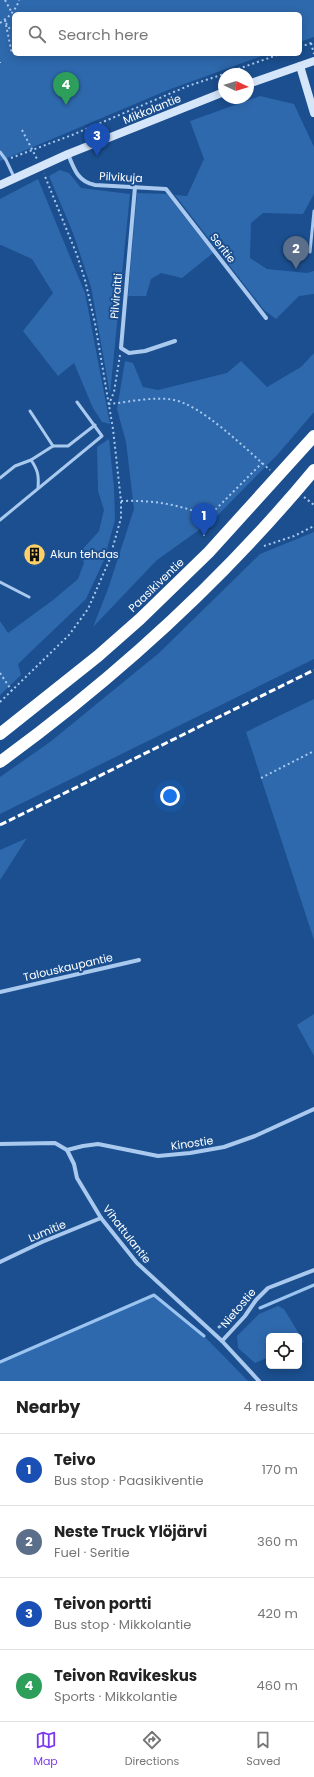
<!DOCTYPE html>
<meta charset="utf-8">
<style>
:root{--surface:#fff;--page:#f6f6f6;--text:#222;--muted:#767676;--line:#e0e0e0;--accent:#7c3aed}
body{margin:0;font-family:Poppins,sans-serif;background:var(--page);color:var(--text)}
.controls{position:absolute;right:12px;bottom:12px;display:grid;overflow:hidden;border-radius:6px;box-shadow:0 2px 10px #0003}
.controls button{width:36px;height:36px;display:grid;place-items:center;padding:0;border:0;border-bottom:1px solid var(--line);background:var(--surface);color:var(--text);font:20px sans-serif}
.compass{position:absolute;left:218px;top:68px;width:36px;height:36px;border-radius:50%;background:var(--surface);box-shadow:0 2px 10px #0003;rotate:94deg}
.you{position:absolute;left:170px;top:796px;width:14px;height:14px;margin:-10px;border:3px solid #fff;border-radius:50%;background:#1a73e8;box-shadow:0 0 0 6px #1a73e833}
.badge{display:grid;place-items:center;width:26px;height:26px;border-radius:50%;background:var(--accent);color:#fff;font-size:13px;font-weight:700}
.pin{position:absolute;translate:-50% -33px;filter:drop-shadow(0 1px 2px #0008)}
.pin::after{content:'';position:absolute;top:21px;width:14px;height:12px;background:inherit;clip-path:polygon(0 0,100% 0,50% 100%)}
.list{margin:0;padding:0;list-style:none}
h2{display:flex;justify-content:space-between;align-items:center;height:52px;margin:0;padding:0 16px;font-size:17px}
h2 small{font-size:13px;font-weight:400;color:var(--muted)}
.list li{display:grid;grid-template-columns:26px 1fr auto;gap:12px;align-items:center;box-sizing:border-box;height:72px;padding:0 16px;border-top:1px solid var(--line)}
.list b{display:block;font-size:15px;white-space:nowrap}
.list p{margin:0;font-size:13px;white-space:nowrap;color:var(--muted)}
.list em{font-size:13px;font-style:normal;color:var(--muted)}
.icon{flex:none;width:22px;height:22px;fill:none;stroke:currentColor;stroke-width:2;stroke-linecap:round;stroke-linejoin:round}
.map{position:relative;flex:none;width:314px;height:1381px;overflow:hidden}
.search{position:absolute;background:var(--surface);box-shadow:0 2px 10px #0003;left:12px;right:12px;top:12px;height:44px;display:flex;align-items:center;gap:10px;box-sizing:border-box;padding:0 14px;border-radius:6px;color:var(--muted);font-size:15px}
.sheet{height:340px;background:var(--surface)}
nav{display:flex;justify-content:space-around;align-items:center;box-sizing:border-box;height:56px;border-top:1px solid var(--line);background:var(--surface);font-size:11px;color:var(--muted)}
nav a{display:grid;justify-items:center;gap:2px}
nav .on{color:var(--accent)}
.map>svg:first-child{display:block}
.green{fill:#2e69ad}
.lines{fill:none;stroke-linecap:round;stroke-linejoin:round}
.stream{stroke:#9cc4f0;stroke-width:3}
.path{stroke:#a9c9ee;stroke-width:2;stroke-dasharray:2 3;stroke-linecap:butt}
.lane{stroke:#a9c9ee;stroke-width:3}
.street{stroke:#a9c9ee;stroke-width:4}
.secondary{stroke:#d6e6fa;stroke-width:8}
.highway{stroke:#fff;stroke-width:12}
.rail{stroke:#fff;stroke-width:3;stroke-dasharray:7 3;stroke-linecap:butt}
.labels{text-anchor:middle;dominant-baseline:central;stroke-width:4;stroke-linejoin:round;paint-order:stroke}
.street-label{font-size:11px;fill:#fff;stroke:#1b4f8f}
.poi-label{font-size:11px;fill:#fff;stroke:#1b4f8f;text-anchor:start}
</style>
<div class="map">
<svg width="314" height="1381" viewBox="0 0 314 1381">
<rect width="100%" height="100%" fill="#1b4f8f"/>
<g class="green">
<path d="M0,0H314V37L300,42V14H14V54H267L168,90L0,161Z"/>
<path d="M260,96L294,104L314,147V194L303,214L263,213L251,223L250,258L267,269L307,273L314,271V294L299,296L276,319L264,310L175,195L187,196L204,159L190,121Z"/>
<path d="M60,170L69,173L81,188L130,194L110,394L91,287L73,233L49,176Z"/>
<path d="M38,179L85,293L110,424L102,422L93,408L74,363L58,376L23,331L53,293L32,259L1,245H0V199Z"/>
<path d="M137,193L167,194L213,253L182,278L161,273L151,279L146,296H128Z"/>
<path d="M314,353V412L278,454L213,520L157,560L93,627L108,589L134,509L126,442L117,409L125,361L133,363L143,387L158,390L227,373L241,361L267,387L301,367Z"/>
<path d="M109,439L114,488L115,520L104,560L86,599L18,664L21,675L0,695V621L8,633L53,600L78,579L84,563L80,552L99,531L104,510L98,491L97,447Z"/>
<path d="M314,532V659L0,814V777L50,742L159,653L260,554Z"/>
<path d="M314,699V940L246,732Z"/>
<path d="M27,838L0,880V850Z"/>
<path d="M314,1014V1056L297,1025Z"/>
<path d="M154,1295L204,1336L248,1381H0V1362Z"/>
<path d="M278,1306L284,1309L304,1342L299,1344V1336H269V1357L255,1363L238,1348L237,1336L259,1314Z"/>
</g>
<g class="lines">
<g class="stream">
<path d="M260,1308L314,1285"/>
<path d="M219,1327L232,1319"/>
<path d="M0,1362L154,1295L204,1336"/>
</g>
<g class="path">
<path d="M5,0L12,13"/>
<path d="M5,20L12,54"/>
<path d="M0,23C9,17 16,10 19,0"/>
<path d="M6,23L9,28L14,29"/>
<path d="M311,43L314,54"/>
<path d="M300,47L314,42"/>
<path d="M0,62V63"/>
<path d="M224,74L280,54"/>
<path d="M22,130L37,159"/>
<path d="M11,158L72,135L188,86L224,74"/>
<path d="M120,355L114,392L109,404C130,402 154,396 174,400C202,405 248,451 270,470"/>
<path d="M304,497L314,505"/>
<path d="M121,501C152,500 180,504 209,517"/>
<path d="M204,536V526L212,513L262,463"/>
<path d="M264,546L294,536L314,526"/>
<path d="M0,673L12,691"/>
<path d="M0,702L69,635L88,609L109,561L121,518V501L113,429L95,323L85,280L77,255L44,174"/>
<path d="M261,778L314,751"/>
</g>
<g class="lane">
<path d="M0,152L6,160L14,177"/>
<path d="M310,252L314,211"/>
<path d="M30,411L53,446"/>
<path d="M31,460C38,470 39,476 38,488"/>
<path d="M0,478L15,466L31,460L53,446H68L95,425"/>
<path d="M0,520L102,436L77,402"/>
<path d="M0,582L29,597"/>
</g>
<g class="street">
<path d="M68,154C74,169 78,182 95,185L166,189L266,318"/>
<path d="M135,187L121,348L129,353L145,351L175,341"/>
<path d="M0,992L139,960"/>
<path d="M0,1144L55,1143L67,1150L74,1164L77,1178L101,1218L137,1263L222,1341L259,1381"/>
<path d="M67,1150L83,1146L98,1144L158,1156L190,1153L224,1147L255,1136L314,1109"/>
<path d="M0,1262L42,1242L101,1218"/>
<path d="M222,1341L245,1316L256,1300L268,1288L314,1270"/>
</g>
<g class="secondary">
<path d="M300,66L314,113"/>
<path d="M248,84L314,61"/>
<path d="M0,185L68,154L224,92"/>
</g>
<g class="highway">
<path d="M0,734L98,656L140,619L209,552L314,436"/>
<path d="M0,762C115,678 223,580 314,470"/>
</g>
<path class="rail" d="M0,825L314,670"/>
</g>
<defs>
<symbol id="building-disc" viewBox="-11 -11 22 22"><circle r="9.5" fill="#ffd166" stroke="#1b4f8f"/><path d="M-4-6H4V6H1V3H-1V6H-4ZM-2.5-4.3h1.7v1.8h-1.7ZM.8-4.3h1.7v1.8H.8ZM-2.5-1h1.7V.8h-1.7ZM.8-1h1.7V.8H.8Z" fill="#111"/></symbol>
</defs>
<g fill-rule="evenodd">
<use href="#building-disc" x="22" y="542" width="25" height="25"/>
</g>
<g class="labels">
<g class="street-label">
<text transform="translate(152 109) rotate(-22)">Mikkolantie</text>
<text transform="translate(121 177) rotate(3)">Pilvikuja</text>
<text transform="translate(223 248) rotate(52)">Seritie</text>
<text transform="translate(116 296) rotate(-85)">Pilviraitti</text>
<text transform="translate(156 585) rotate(-44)">Paasikiventie</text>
<text transform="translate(68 967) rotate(-13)">Talouskaupantie</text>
<text transform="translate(192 1143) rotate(-8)">Kinostie</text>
<text transform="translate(47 1231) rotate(-23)">Lumitie</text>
<text transform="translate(127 1234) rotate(52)">Vihattulantie</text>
<text transform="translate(238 1308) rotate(-50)">Nietostie</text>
</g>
<g class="poi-label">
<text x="50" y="554">Akun tehdas</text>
</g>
</g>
</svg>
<div class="controls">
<button><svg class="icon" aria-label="locate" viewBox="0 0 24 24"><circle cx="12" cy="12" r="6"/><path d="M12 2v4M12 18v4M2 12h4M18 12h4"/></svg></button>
</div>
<svg class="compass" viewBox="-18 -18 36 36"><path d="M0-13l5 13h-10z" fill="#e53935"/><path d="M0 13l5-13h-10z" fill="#767676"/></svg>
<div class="you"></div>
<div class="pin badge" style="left:204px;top:536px;background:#1a4fb4">1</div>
<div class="pin badge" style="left:296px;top:269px;background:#5c6f8a">2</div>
<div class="pin badge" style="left:97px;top:156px;background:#1a4fb4">3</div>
<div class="pin badge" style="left:66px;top:105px;background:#2e9e5b">4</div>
<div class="search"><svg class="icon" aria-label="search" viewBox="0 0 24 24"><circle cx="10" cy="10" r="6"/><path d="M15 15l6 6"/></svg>Search here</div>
</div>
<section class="sheet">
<h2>Nearby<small>4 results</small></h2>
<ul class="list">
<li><span class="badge" style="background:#1a4fb4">1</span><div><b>Teivo</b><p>Bus stop · Paasikiventie</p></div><em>170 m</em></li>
<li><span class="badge" style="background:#5c6f8a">2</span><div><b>Neste Truck Ylöjärvi</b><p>Fuel · Seritie</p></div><em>360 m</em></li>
<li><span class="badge" style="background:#1a4fb4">3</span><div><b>Teivon portti</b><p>Bus stop · Mikkolantie</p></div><em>420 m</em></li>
<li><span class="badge" style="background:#2e9e5b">4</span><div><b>Teivon Ravikeskus</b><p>Sports · Mikkolantie</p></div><em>460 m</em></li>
</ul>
</section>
<nav>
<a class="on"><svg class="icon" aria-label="map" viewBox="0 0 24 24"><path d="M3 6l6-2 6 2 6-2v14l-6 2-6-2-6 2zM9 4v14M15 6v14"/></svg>Map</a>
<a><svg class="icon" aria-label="directions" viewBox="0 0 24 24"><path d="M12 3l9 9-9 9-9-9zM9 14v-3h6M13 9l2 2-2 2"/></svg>Directions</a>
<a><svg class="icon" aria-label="saved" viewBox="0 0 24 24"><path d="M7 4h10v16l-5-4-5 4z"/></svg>Saved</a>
</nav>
